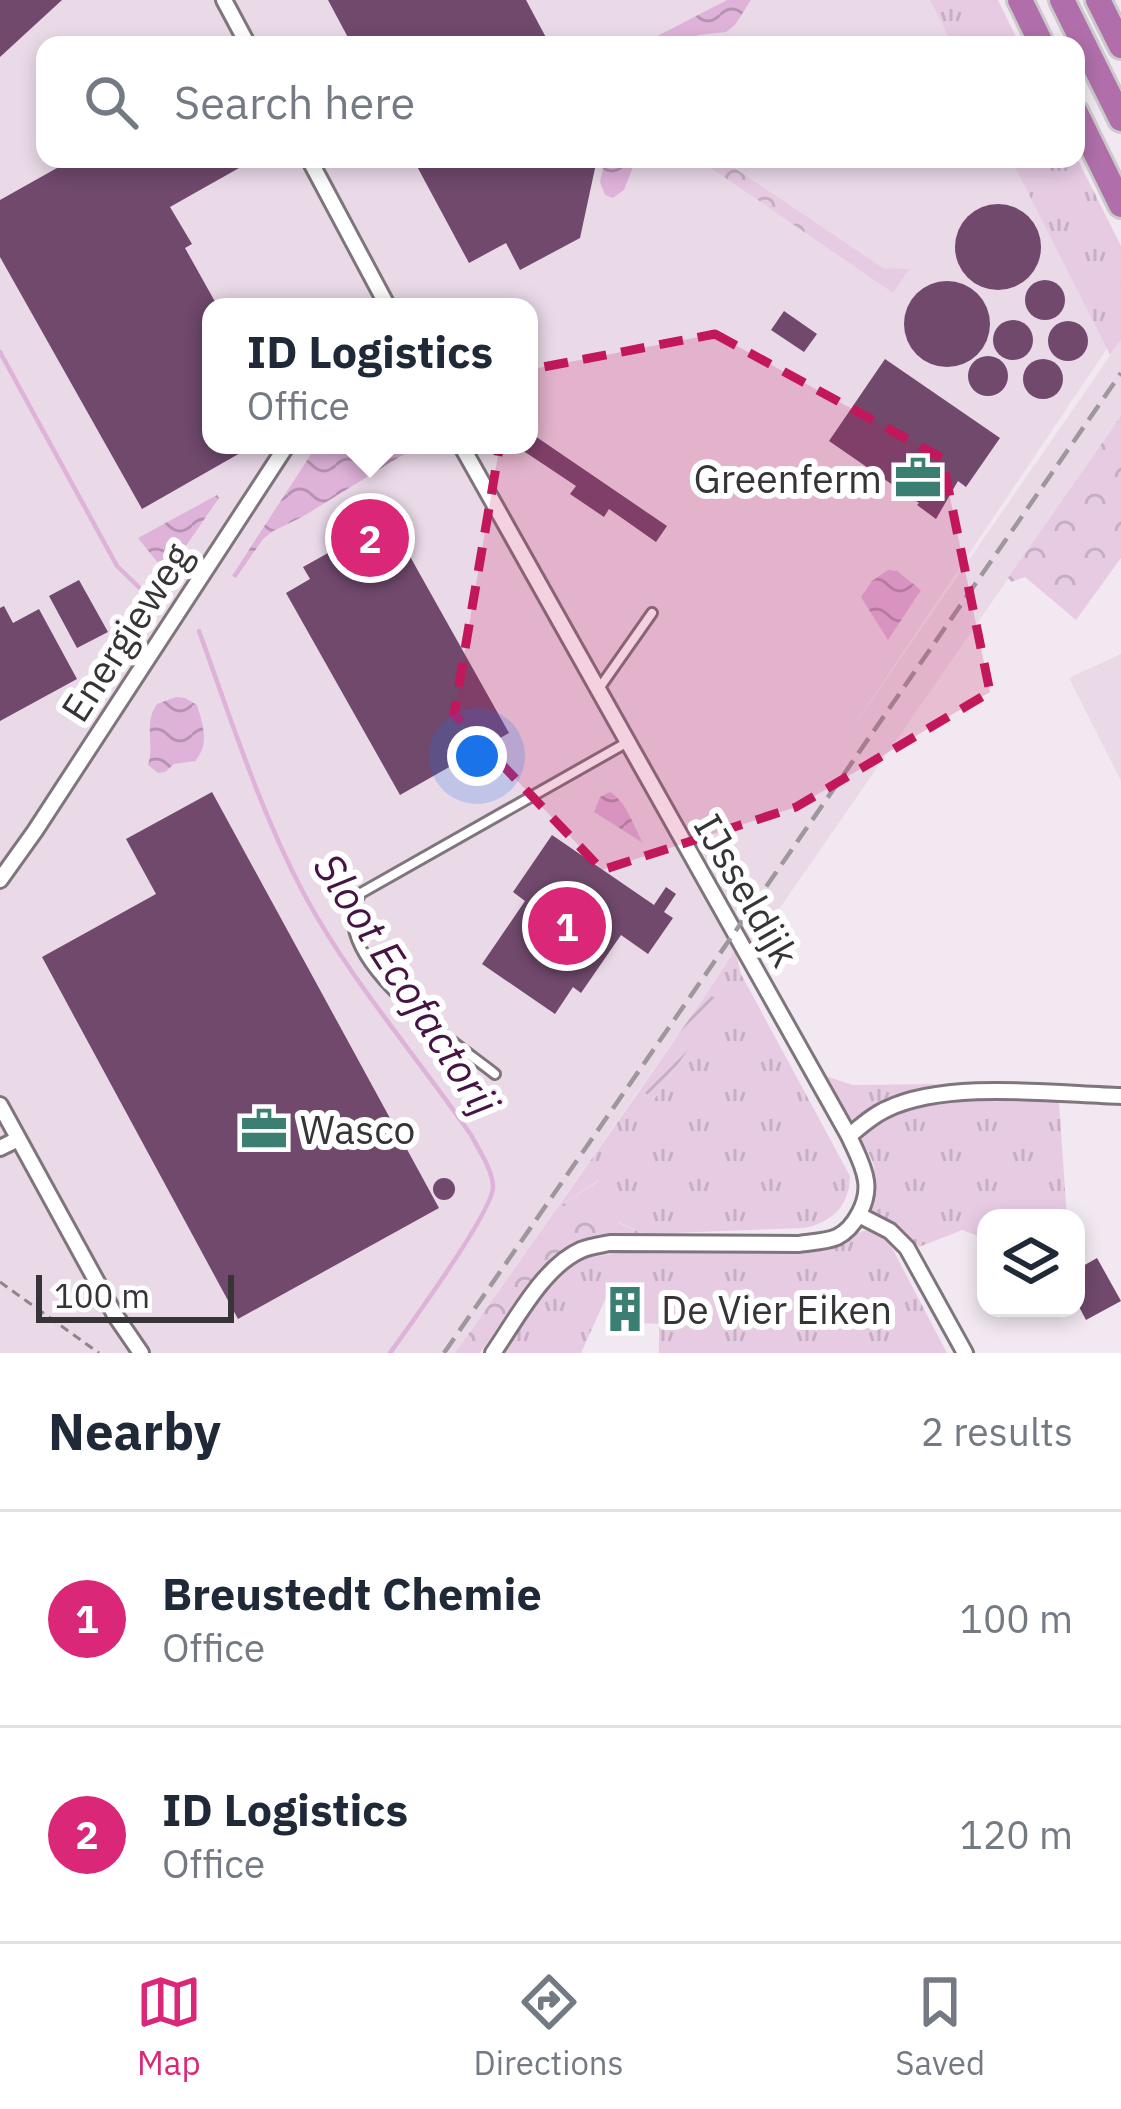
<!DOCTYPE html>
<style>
:root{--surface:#fff;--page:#f2f2f3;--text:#1f2937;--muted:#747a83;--line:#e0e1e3;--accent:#db2777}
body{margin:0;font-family:"IBM Plex Sans",sans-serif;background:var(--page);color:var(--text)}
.controls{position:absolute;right:36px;bottom:36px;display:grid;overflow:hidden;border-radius:24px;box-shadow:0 6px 18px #0003}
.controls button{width:108px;height:108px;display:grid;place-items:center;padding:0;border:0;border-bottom:3px solid var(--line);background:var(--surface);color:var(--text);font:60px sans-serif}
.scale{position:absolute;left:36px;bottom:30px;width:198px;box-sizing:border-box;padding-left:12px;border:6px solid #373437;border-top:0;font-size:33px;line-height:42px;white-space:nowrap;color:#373437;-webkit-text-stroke:9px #fff;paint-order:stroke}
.you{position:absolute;left:477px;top:756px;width:42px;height:42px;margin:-30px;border:9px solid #fff;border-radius:50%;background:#1a73e8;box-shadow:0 0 0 18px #1a73e833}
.badge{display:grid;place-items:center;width:78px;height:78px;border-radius:50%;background:var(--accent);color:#fff;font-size:39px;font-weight:700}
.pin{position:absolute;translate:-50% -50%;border:6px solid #fff;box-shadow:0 3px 12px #0006}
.popup{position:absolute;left:202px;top:298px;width:336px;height:156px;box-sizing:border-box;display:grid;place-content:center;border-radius:24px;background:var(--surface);filter:drop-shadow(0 3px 9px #0005);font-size:39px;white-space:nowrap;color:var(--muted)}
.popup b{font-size:45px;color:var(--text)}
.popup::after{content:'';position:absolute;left:50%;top:100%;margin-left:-24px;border:24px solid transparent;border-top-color:var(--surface)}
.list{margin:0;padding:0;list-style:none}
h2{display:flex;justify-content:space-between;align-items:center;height:156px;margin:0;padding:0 48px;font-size:51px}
h2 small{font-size:39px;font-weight:400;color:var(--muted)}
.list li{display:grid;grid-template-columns:78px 1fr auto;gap:36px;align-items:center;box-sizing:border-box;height:216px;padding:0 48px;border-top:3px solid var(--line)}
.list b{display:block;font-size:45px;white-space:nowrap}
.list p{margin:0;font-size:39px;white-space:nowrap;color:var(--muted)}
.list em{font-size:39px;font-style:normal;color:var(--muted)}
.icon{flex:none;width:66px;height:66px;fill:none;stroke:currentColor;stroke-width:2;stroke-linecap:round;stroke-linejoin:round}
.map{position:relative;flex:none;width:1121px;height:1353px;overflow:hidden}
.search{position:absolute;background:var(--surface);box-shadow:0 6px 18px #0003;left:36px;right:36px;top:36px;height:132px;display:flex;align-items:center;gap:30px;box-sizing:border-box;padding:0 42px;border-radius:24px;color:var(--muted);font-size:45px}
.sheet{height:588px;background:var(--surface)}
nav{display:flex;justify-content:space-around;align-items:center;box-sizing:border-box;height:168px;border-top:3px solid var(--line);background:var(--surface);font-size:33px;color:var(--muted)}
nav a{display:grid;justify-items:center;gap:6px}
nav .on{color:var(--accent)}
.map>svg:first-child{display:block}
.built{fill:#eadae8;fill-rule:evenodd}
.grass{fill:url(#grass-tufts)}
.forest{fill:url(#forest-crowns)}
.garden{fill:url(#garden-furrows)}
.water{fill:url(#water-waves)}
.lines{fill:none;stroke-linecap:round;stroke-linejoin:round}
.stream{stroke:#dfb2da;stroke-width:4.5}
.building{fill:#70496d}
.service-casing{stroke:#7e757d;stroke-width:14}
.minor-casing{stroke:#7e757d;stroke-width:20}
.motorway-casing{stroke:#cbcacb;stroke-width:30}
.path{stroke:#8c868b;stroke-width:3;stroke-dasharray:9 6;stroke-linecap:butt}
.service{stroke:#fff;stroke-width:8}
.minor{stroke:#fff;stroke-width:14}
.motorway{stroke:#b06faa;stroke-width:24}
.rail{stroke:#9e979d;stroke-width:4.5;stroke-dasharray:18 9;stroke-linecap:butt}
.marked{fill:#c2185b;fill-opacity:0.2;stroke:#c2185b;stroke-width:9;stroke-dasharray:24 15;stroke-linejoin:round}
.labels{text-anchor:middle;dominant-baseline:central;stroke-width:12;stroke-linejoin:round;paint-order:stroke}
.poi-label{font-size:39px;fill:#373437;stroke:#fff;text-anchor:start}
.street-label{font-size:39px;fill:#373437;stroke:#fff}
.water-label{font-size:42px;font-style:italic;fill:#471344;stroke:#fff}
</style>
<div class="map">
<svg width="1121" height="1353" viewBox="0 0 1121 1353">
<defs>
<pattern id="grass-tufts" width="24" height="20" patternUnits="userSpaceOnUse" patternTransform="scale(3)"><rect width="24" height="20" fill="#e7cbe3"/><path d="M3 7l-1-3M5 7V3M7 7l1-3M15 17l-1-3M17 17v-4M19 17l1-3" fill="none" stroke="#c7afc3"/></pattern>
<pattern id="forest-crowns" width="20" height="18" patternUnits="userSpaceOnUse" patternTransform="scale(3)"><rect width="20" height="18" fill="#e7cbe3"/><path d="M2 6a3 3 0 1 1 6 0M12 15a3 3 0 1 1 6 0" fill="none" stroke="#c7afc3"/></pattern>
<pattern id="garden-furrows" width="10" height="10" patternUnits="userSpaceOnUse" patternTransform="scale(3)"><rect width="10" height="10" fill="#e7cbe3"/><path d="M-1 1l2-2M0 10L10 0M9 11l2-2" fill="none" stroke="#c7afc3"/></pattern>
<pattern id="water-waves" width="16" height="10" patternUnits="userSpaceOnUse" patternTransform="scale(3)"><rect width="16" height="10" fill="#dfb2da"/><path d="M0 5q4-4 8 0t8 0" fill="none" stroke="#b692b2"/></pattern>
</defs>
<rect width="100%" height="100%" fill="#f2e8f1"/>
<g class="built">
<path d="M0,0H958L980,45H45V159H1035L1118,332L838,749L1121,340V416L750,951L738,932L731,942L735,950L707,993L455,1353H0ZM211,307H529V445H211Z"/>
<path d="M1121,654V781L1069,678Z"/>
</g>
<g class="grass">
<path d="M930,0H998L1020,45H953Z"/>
<path d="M1076,156L1121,246V340L1110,355L1011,159H1076Z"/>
<path d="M735,950L741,974L850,1176C849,1206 833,1222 804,1228L645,1234L609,1218L602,1206L599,1180L557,1208L640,1090L654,1099L720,1003L707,993Z"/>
<path d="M819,1074L853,1085L936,1084L887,1098L853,1122L846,1123Z"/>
<path d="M978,1101L1059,1102L1067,1218H986V1239L962,1230L919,1247C907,1231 881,1227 871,1209C864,1196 875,1182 874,1169C874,1160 866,1149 861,1141L863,1137C894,1104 935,1103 978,1101Z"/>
<path d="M869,1230L878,1233L890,1244L947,1353H659V1324L641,1323V1288L610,1289L581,1353H502C520,1327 545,1279 571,1264C604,1244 767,1252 815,1251C835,1247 850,1233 869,1230Z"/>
</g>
<g class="forest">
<path d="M698,159H721L883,268L909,269L893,293Z"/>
<path d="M1121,416V558L1076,620L1025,577L1011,582L1008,578Z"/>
<path d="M600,1180C603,1218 610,1220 645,1234C629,1234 612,1232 597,1235C543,1245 511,1311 480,1353H455L557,1208Z"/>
</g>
<path class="garden" d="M707,993L721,1002L654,1099L640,1090Z"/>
<g class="water">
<path d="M727,0H751L735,25L726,32L698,35L686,45H640Z"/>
<path d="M605,159H636L624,190L613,198L605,195L600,182Z"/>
<path d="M317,445H419L302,517L273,531L263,539L236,578L232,576Z"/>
<path d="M217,495L219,498L170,569L158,563L138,538Z"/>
<path d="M888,570L897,571L921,590L888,640L861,597L872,581Z"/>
<path d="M176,697L185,698L197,705C203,725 210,744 195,761L174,764L165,772L158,773L148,765C155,744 143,723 157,704Z"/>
<path d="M610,792C626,801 634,827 643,843L594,812L600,797Z"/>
</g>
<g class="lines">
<g class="stream">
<path d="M0,352L117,566L153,601"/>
<path d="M199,631C231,719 260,811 304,894C350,980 416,1055 471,1135C479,1150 492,1169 493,1186C495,1208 408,1328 390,1353"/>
</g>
</g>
<g class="building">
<path d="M0,0H62L0,57Z"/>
<path d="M328,0H526L550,45H352Z"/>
<path d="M73,159H255L170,207L192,244L185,248L218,307H211V445H247L249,448L142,509L0,257V200Z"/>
<path d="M413,159H597L580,238L520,270L506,243L469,263Z"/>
<circle cx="998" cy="247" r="43"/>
<circle cx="1045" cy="300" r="20"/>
<circle cx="947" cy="324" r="43"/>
<path d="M784,311L817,334L804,352L771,330Z"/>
<circle cx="1013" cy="340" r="20"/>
<circle cx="1068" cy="341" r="20"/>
<circle cx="988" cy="376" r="20"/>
<circle cx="1043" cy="379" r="20"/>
<path d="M885,359L1000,438L966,487L958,481L936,519L917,505L919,503L829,441Z"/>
<path d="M532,434L667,526L656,542L609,509L604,517L570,494L576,486L522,450L525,445H529Z"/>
<path d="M389,519L509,733L400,795L286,593L310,579L303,567Z"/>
<path d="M79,580L108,632L77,648L49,596Z"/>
<path d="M4,606L13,623L39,609L77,679L0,721V608Z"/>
<path d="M212,792L439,1208L238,1319L42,957L156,894L126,839Z"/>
<path d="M552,835L654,905L666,887L676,894L664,912L673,918L648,954L621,935L581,993L573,987L555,1014L482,964L525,901L513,892Z"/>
<circle cx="444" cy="1189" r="11"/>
<path d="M1097,1258L1121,1301L1086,1320L1076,1301V1270Z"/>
<path d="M615,1291H636L633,1323H623V1331L618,1330Z"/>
</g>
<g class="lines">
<defs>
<g id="service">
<path d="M598,690L652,613"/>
<path d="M495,1074C455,1042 318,954 361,893L626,743"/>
</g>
<g id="minor">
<path d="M224,0L248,45"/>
<path d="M309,159L388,307"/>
<path d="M461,445L849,1136C855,1150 864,1165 866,1181C869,1201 855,1228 837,1237C825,1242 811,1242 799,1244L610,1243C600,1245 590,1246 581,1250C543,1267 516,1320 493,1353"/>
<path d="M0,880L35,831L287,445"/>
<path d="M0,1105L115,1315L141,1353"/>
<path d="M849,1136C861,1126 873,1115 887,1109C947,1080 1054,1094 1121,1096"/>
<path d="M0,1148L18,1139"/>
<path d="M859,1215L890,1231L907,1248L965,1353"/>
</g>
<g id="motorway">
<path d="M1020,0L1042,45"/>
<path d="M1062,0L1121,119"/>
<path d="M1098,0L1121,46"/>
<path d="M1076,113L1121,205"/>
</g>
</defs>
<use href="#service" class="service-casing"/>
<use href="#minor" class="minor-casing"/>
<use href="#motorway" class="motorway-casing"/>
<path class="path" d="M0,1282L99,1353"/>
<use href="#service" class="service"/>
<use href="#minor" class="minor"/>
<use href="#motorway" class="motorway"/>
<path class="rail" d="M444,1353L1121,373"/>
</g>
<path class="marked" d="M715,334L942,458L990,692L796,807L602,870L454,714L512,373Z"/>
<defs>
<symbol id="office-bare" viewBox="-9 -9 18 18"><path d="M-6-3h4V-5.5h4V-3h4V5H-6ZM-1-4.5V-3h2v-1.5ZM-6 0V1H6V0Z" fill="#3b7f73" stroke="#fff" stroke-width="2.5" paint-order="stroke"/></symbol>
<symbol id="building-bare" viewBox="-9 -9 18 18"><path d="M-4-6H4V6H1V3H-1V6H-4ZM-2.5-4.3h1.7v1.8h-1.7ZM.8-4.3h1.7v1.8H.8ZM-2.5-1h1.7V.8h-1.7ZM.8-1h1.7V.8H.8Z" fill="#3b7f73" stroke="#fff" stroke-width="2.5" paint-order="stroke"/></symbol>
</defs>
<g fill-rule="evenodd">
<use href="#office-bare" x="885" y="445" width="66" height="66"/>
<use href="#office-bare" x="231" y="1096" width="66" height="66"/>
<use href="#building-bare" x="592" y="1276" width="66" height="66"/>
</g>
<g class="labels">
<g class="poi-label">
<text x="882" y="478" text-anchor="end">Greenferm</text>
<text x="300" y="1129">Wasco</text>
<text x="661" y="1309">De Vier Eiken</text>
</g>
<g class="street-label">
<text transform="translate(126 632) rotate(-57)">Energieweg</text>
<text transform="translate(747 890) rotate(60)">IJsseldijk</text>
</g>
<g class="water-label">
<text transform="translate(407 984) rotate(57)">Sloot Ecofactorij</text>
</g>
</g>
</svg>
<div class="controls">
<button><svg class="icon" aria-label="layers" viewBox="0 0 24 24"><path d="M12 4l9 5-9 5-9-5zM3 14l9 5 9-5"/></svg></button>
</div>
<div class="scale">100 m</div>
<div class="you"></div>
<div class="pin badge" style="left:567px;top:926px">1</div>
<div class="pin badge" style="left:370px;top:538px">2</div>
<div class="popup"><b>ID Logistics</b>Office</div>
<div class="search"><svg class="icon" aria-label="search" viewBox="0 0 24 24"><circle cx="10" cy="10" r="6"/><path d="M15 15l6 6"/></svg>Search here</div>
</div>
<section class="sheet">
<h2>Nearby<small>2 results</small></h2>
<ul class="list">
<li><span class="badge">1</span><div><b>Breustedt Chemie</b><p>Office</p></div><em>100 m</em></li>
<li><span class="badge">2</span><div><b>ID Logistics</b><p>Office</p></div><em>120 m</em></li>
</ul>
</section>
<nav>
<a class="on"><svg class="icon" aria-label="map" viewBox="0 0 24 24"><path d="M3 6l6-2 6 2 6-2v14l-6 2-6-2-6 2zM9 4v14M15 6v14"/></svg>Map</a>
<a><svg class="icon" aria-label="directions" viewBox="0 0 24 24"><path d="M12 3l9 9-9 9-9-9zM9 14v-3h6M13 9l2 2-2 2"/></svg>Directions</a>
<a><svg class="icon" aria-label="saved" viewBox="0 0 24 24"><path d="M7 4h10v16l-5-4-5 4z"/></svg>Saved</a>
</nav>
